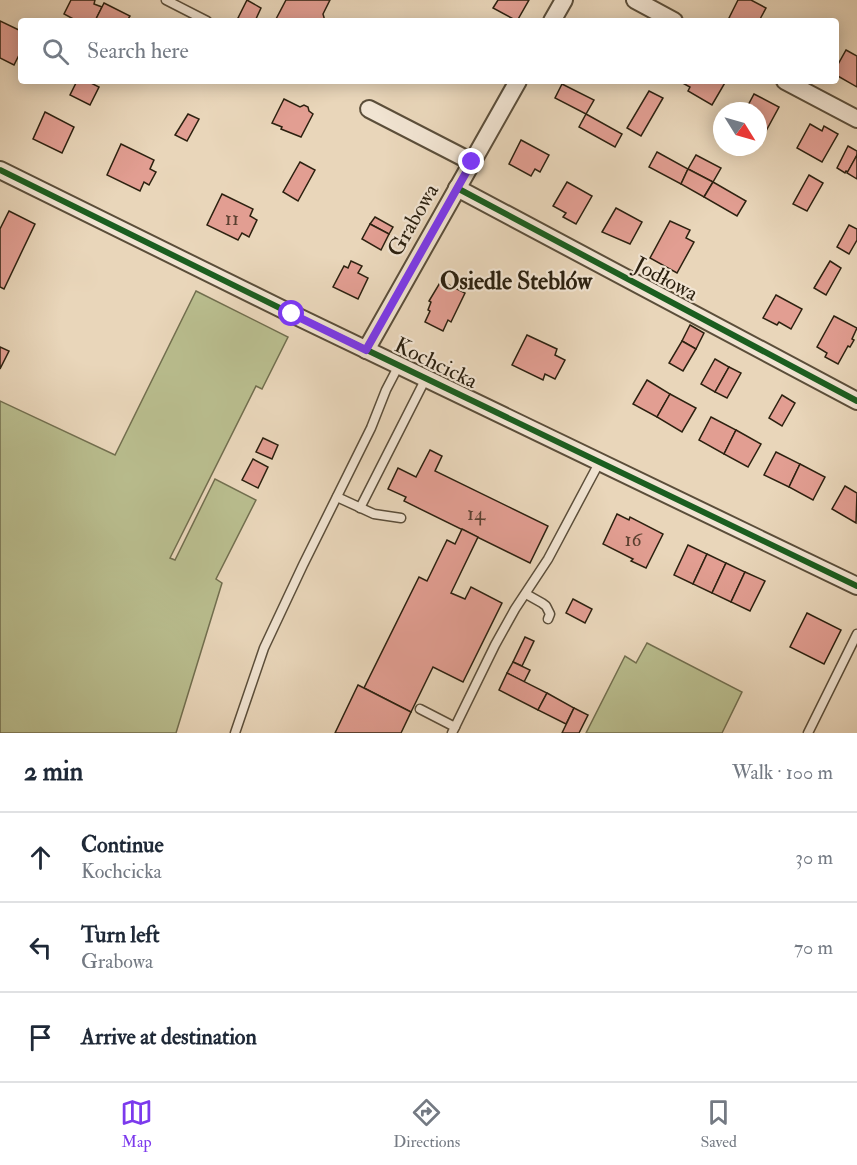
<!DOCTYPE html>
<meta charset="utf-8">
<style>
:root{--surface:#fff;--page:#f6f6f7;--text:#1f2937;--muted:#747a83;--line:#e0e1e3;--accent:#7c3aed}
body{margin:0;font-family:"IM FELL Double Pica",serif;background:var(--page);color:var(--text)}
.compass{position:absolute;left:713px;top:102px;width:54px;height:54px;border-radius:50%;background:var(--surface);box-shadow:0 3px 15px #0003;rotate:127deg}
.stop{position:absolute;width:18px;height:18px;margin:-14px;border:4px solid #7c3aed;border-radius:50%;background:#fff}
.stop.end{background:#7c3aed;border-color:#fff;box-shadow:0 2px 6px #0008}
.list{margin:0;padding:0;list-style:none}
h2{display:flex;justify-content:space-between;align-items:center;height:78px;margin:0;padding:0 24px;font-size:26px}
h2 small{font-size:20px;font-weight:400;color:var(--muted)}
.list li{display:grid;grid-template-columns:39px 1fr auto;gap:18px;align-items:center;box-sizing:border-box;height:90px;padding:0 24px;border-top:2px solid var(--line)}
.list b{display:block;font-size:22px;white-space:nowrap}
.list p{margin:0;font-size:20px;white-space:nowrap;color:var(--muted)}
.list em{font-size:20px;font-style:normal;color:var(--muted)}
.icon{flex:none;width:33px;height:33px;fill:none;stroke:currentColor;stroke-width:2;stroke-linecap:round;stroke-linejoin:round}
.map{position:relative;flex:none;width:857px;height:733px;overflow:hidden}
.search{position:absolute;background:var(--surface);box-shadow:0 3px 15px #0003;left:18px;right:18px;top:18px;height:66px;display:flex;align-items:center;gap:15px;box-sizing:border-box;padding:0 21px;border-radius:6px;color:var(--muted);font-size:22px}
.sheet{height:348px;background:var(--surface)}
nav{display:flex;justify-content:space-around;align-items:center;box-sizing:border-box;height:84px;border-top:2px solid var(--line);background:var(--surface);font-size:16px;color:var(--muted)}
nav a{display:grid;justify-items:center;gap:3px}
nav .on{color:var(--accent)}
.map>svg:first-child{display:block}
.green{fill:#b9bd8e;stroke:#726f4f;stroke-width:1.5}
.building{fill:#e29e92;stroke:#2c2110;stroke-width:1.5}
.lines{fill:none;stroke-linecap:round;stroke-linejoin:round}
.service-casing{stroke:#5b4e3a;stroke-width:11}
.minor-casing{stroke:#5b4e3a;stroke-width:20}
.service{stroke:#f1e4d2;stroke-width:8}
.minor{stroke:#f1e4d2;stroke-width:16}
.cycleway-casing{stroke:#f1e4d2;stroke-width:10}
.cycleway{stroke:#1b5e20;stroke-width:6}
.route{stroke:#7c3aed;stroke-width:8}
.labels{text-anchor:middle;dominant-baseline:central;stroke-width:4.5;stroke-linejoin:round;paint-order:stroke}
.number-label{font-size:20px;fill:#5a4030}
.street-label{font-size:22px;fill:#2c2110;stroke:#f1e4d2}
.neighbourhood-label{font-size:24px;font-weight:bold;fill:#2c2110;stroke:#f1e4d2}
</style>
<div class="map">
<svg width="857" height="733" viewBox="0 0 857 733">
<rect width="100%" height="100%" fill="#e9d6ba"/>
<filter id="stains"><feTurbulence type="fractalNoise" baseFrequency=".00333" numOctaves="4"/><feColorMatrix values="0 0 0 0 .2 0 0 0 0 .09 0 0 0 0 .02 0 0 0 .5 -.17"/></filter>
<radialGradient id="worn" r=".72"><stop offset=".6" stop-color="#630" stop-opacity="0"/><stop offset="1" stop-color="#630" stop-opacity=".3"/></radialGradient>
<g class="green">
<path d="M196,291L288,337L262,389L256,386L170,558L175,560L215,479L256,500L216,579L222,583L176,733H0V401L115,455Z"/>
<path d="M647,643L742,692L722,733H586L625,656L636,663Z"/>
</g>
<g class="building">
<path d="M71,0H95L94,4L102,7L95,21H77L64,14Z"/>
<path d="M247,0L261,8L255,21H243L238,18Z"/>
<path d="M286,0H330L323,14L325,21H275Z"/>
<path d="M498,0H529L517,21L493,8Z"/>
<path d="M738,0H751L766,8L759,21H734L729,18Z"/>
<path d="M104,3L130,16L127,21H95Z"/>
<path d="M0,21L21,31V51L14,65L0,58Z"/>
<path d="M846,50L857,56V87L836,75V68Z"/>
<path d="M77,81H87L99,87L90,105L70,95Z"/>
<path d="M679,81H726L712,105L688,91L690,87Z"/>
<path d="M562,84L594,100L586,114L555,98Z"/>
<path d="M649,91L663,98L641,136L627,128Z"/>
<path d="M754,94L779,107L766,131L758,126V111H745Z"/>
<path d="M284,99L300,107L304,105L308,107L309,111L313,114L301,137L281,129L282,127L272,123Z"/>
<path d="M45,112L74,127L62,153L33,139Z"/>
<path d="M188,114L199,119L187,141L175,135Z"/>
<path d="M586,114L622,134L615,147L579,127Z"/>
<path d="M810,124L822,131L824,126L838,134L822,162L797,148Z"/>
<path d="M521,140L549,155L540,172L535,169L531,176L509,164Z"/>
<path d="M121,144L154,160L150,169L156,172L149,185L144,182L140,191L107,175Z"/>
<path d="M848,146L857,151V155L848,172L846,171L845,173L837,168Z"/>
<path d="M657,152L688,169L681,184L649,167Z"/>
<path d="M696,155L721,168L713,182L688,169Z"/>
<path d="M857,155V179L847,173Z"/>
<path d="M300,162L315,170L298,201L283,192Z"/>
<path d="M688,169L713,182L704,197L681,184Z"/>
<path d="M809,175L823,183L807,211L793,204Z"/>
<path d="M567,182L592,196L576,224L563,217L566,213L553,206Z"/>
<path d="M713,182L746,201L737,216L704,197Z"/>
<path d="M222,194L253,209L250,216L257,220L249,237L242,233L238,240L207,225Z"/>
<path d="M616,208L642,222L630,244L602,232Z"/>
<path d="M9,211L35,224L4,289L0,287V229Z"/>
<path d="M375,217L393,227L389,234L370,224Z"/>
<path d="M670,221L690,230L686,238L694,242L677,273L650,258Z"/>
<path d="M370,224L389,234L381,250L362,239Z"/>
<path d="M849,225L857,229V240L849,254L837,247Z"/>
<path d="M351,261L362,266L358,273L368,278L358,299L333,287L344,266L348,268Z"/>
<path d="M830,261L841,268L826,295L814,288Z"/>
<path d="M441,281L465,293L451,322L448,320L443,331L425,322L430,311L428,310L431,302L429,301Z"/>
<path d="M776,295L802,309L791,329L779,322L777,325L763,318Z"/>
<path d="M834,316L857,328L852,339L854,340L850,347L848,346L838,364L825,357L827,353L817,347Z"/>
<path d="M690,325L704,333L696,349L682,341Z"/>
<path d="M527,335L557,349L555,355L565,360L555,379L545,374L543,380L512,365Z"/>
<path d="M682,341L696,349L683,371L669,363Z"/>
<path d="M0,347L9,351L0,369Z"/>
<path d="M715,359L729,367L715,392L701,384Z"/>
<path d="M729,367L741,373L727,398L715,392Z"/>
<path d="M647,380L670,394L657,417L633,404Z"/>
<path d="M670,394L696,408L682,432L657,417Z"/>
<path d="M782,395L795,403L782,426L769,418Z"/>
<path d="M711,417L736,430L724,454L699,440Z"/>
<path d="M736,430L761,444L748,467L724,454Z"/>
<path d="M263,438L278,445L272,459L256,452Z"/>
<path d="M430,450L442,456L435,471L548,526L530,563L404,501L406,497L388,489L398,468L416,477Z"/>
<path d="M776,452L800,464L789,487L764,475Z"/>
<path d="M253,459L268,467L258,488L242,480Z"/>
<path d="M800,464L825,477L813,500L789,487Z"/>
<path d="M845,486L857,493L856,523L832,509Z"/>
<path d="M617,514L629,520L630,517L663,534L646,568L631,561L633,559L603,544Z"/>
<path d="M462,529L478,537L451,593L465,599L471,587L502,603L463,682L433,667L411,712L364,688L419,577L427,581L447,540L455,544Z"/>
<path d="M688,545L707,554L693,584L674,575Z"/>
<path d="M707,554L726,563L712,593L693,584Z"/>
<path d="M726,563L745,572L731,602L712,593Z"/>
<path d="M745,572L765,581L750,611L731,602Z"/>
<path d="M573,599L592,609L585,623L566,613Z"/>
<path d="M807,613L841,630L824,664L790,647Z"/>
<path d="M525,637L534,641L522,666L513,662Z"/>
<path d="M513,662L530,670L524,682L507,673Z"/>
<path d="M507,673L547,693L538,710L499,690Z"/>
<path d="M358,685L411,712L401,733H335Z"/>
<path d="M547,693L574,708L566,724L538,710Z"/>
<path d="M574,708L588,715L579,733H562Z"/>
</g>
<g class="lines">
<defs>
<g id="service">
<path d="M166,0L207,21"/>
<path d="M337,497L374,514L401,518"/>
<path d="M360,508L426,378"/>
<path d="M526,594L542,603L546,606L550,614L548,619"/>
<path d="M420,709L455,727"/>
<path d="M235,733L264,648L303,565L371,428L386,390L399,365"/>
<path d="M452,733L495,645L515,609L548,559L599,463"/>
<path d="M808,733L857,634"/>
</g>
<g id="minor">
<path d="M635,0L674,21"/>
<path d="M552,21L564,0"/>
<path d="M785,81L857,119"/>
<path d="M369,109L472,162"/>
<path d="M0,170L292,314L857,586"/>
<path d="M457,188L857,401"/>
<path d="M366,350L518,81"/>
</g>
</defs>
<use href="#service" class="service-casing"/>
<use href="#minor" class="minor-casing"/>
<use href="#service" class="service"/>
<use href="#minor" class="minor"/>
<defs>
<g id="cycleway">
<path d="M0,170L292,314L857,586"/>
<path d="M457,188L857,401"/>
</g>
</defs>
<use href="#cycleway" class="cycleway-casing"/>
<use href="#cycleway" class="cycleway"/>
</g>
<g class="lines">
<path class="route" d="M292,314L366,350L472,162"/>
</g>
<g class="labels">
<g class="number-label">
<text x="232" y="218">11</text>
<text x="476" y="513">14</text>
<text x="633" y="539">16</text>
</g>
<g class="street-label">
<text transform="translate(413 220) rotate(-60)">Grabowa</text>
<text transform="translate(666 279) rotate(28)">Jodłowa</text>
<text transform="translate(436 363) rotate(26)">Kochcicka</text>
</g>
<g class="neighbourhood-label">
<text x="516" y="281">Osiedle Steblów</text>
</g>
</g>
<rect width="100%" height="100%" filter="url(#stains)"/>
<rect width="100%" height="100%" fill="url(#worn)"/>
</svg>
<svg class="compass" viewBox="-18 -18 36 36"><path d="M0-13l5 13h-10z" fill="#e53935"/><path d="M0 13l5-13h-10z" fill="#747a83"/></svg>
<div class="stop" style="left:292px;top:314px"></div>
<div class="stop end" style="left:472px;top:162px"></div>
<div class="search"><svg class="icon" aria-label="search" viewBox="0 0 24 24"><circle cx="10" cy="10" r="6"/><path d="M15 15l6 6"/></svg>Search here</div>
</div>
<section class="sheet">
<h2>2 min<small>Walk · 100 m</small></h2>
<ul class="list">
<li><svg class="icon" aria-label="ahead" viewBox="0 0 24 24"><path d="M12 20V5M6 11l6-6 6 6"/></svg><div><b>Continue</b><p>Kochcicka</p></div><em>30 m</em></li>
<li><svg class="icon" aria-label="left" viewBox="0 0 24 24"><path d="M17 20v-9H6M10 6l-5 5 5 5"/></svg><div><b>Turn left</b><p>Grabowa</p></div><em>70 m</em></li>
<li><svg class="icon" aria-label="arrive" viewBox="0 0 24 24"><path d="M6 21V4h12l-3 4 3 4H6"/></svg><div><b>Arrive at destination</b></div></li>
</ul>
</section>
<nav>
<a class="on"><svg class="icon" aria-label="map" viewBox="0 0 24 24"><path d="M3 6l6-2 6 2 6-2v14l-6 2-6-2-6 2zM9 4v14M15 6v14"/></svg>Map</a>
<a><svg class="icon" aria-label="directions" viewBox="0 0 24 24"><path d="M12 3l9 9-9 9-9-9zM9 14v-3h6M13 9l2 2-2 2"/></svg>Directions</a>
<a><svg class="icon" aria-label="saved" viewBox="0 0 24 24"><path d="M7 4h10v16l-5-4-5 4z"/></svg>Saved</a>
</nav>
